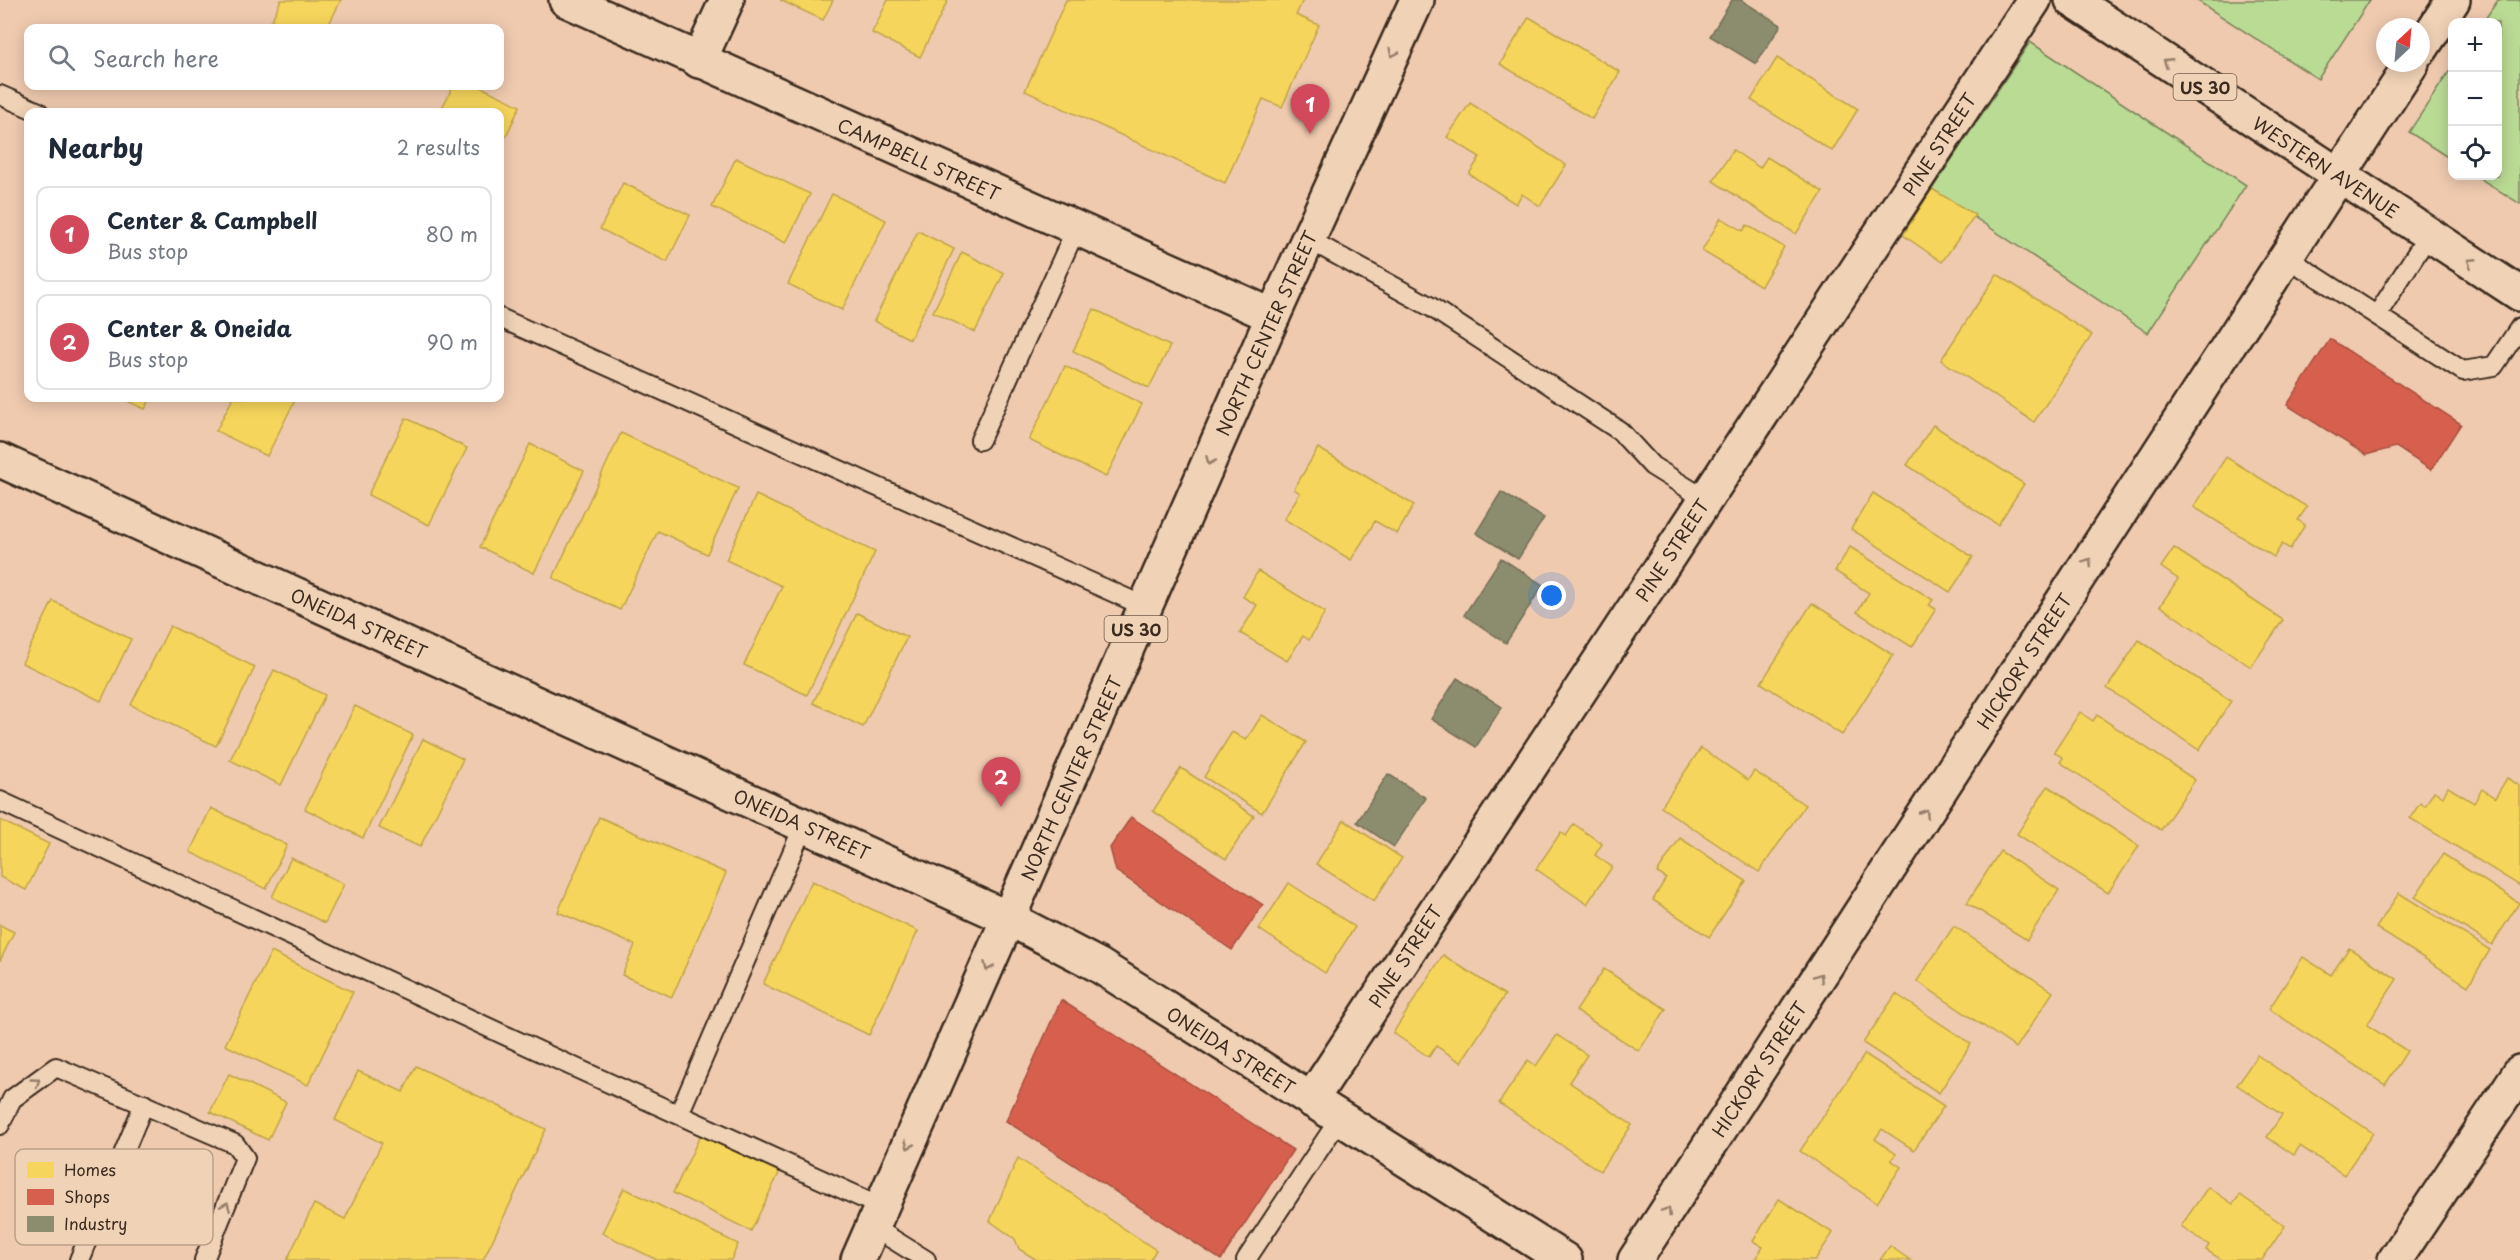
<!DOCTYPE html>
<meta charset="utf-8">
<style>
:root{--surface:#fff;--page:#f2f2f3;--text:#1f2937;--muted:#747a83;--line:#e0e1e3;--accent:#d1495b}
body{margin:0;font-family:"Playpen Sans",sans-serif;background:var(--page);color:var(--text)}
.controls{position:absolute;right:18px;top:18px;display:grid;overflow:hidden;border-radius:12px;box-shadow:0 3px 15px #0003}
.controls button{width:54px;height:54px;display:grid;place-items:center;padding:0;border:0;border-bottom:2px solid var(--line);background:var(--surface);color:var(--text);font:30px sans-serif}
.compass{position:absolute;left:2376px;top:18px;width:54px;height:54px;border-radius:50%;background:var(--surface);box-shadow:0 3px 15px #0003;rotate:26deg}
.you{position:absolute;left:1552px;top:596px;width:21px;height:21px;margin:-15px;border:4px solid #fff;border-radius:50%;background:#1a73e8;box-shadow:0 0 0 9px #1a73e833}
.badge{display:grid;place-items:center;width:39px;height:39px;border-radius:50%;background:var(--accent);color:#fff;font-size:20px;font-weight:700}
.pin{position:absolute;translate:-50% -50px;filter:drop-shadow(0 2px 3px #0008)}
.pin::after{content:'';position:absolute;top:32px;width:21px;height:18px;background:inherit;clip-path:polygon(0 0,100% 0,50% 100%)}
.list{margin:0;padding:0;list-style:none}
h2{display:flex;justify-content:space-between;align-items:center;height:78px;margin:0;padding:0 24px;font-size:26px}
h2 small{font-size:20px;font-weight:400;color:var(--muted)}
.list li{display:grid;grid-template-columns:39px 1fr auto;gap:18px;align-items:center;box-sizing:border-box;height:96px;margin:0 12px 12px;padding:0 12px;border:2px solid var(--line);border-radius:12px}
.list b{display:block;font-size:22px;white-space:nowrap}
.list p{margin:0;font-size:20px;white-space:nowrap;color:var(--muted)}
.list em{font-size:20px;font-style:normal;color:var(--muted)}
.icon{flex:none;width:33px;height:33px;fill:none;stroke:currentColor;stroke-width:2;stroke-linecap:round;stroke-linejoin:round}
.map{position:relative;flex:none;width:2520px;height:1260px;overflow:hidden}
.search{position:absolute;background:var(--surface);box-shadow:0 3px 15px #0003;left:24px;top:24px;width:480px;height:66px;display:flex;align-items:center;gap:15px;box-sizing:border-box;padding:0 21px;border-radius:12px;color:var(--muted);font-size:22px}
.panel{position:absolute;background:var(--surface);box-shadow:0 3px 15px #0003;left:24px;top:108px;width:480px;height:294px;border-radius:12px}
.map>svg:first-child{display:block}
.green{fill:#badb94;stroke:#7a8259;stroke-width:1.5}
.homes{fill:#f6d55c;stroke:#bea249;stroke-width:1.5}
.shops{fill:#d6604d;stroke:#a8503f;stroke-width:1.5}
.industry{fill:#8c8c6e;stroke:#746f56;stroke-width:1.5}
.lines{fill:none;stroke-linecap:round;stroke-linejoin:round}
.service-casing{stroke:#3b2a1e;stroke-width:22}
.minor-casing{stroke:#3b2a1e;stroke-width:38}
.tertiary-casing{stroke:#3b2a1e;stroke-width:38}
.primary-casing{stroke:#3b2a1e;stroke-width:38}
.service{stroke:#f0d2b6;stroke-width:18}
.minor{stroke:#f0d2b6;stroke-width:33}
.tertiary{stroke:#f0d2b6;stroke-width:33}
.primary{stroke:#f0d2b6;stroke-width:33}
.oneway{stroke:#967e6a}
.labels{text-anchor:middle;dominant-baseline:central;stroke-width:6;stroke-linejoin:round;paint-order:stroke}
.shield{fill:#f0d2b6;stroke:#715c4c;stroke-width:1.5}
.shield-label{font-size:16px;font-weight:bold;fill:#3b2a1e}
.street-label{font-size:18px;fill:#3b2a1e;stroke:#f0d2b6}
.key{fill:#f0d2b6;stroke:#baa088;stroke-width:1.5}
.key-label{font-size:16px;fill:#3b2a1e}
</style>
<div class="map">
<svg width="2520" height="1260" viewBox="0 0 2520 1260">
<rect width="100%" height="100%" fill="#efcaaf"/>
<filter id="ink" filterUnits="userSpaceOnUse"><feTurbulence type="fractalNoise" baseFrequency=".0167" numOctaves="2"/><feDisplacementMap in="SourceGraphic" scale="12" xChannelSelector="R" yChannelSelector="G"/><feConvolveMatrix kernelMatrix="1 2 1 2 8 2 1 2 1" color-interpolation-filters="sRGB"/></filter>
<g filter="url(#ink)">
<g class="green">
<path d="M2196,0H2370L2318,79Z"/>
<path d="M2498,0H2520V204L2476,176H2498V22H2483Z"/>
<path d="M2030,42L2246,185L2148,333L1932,189Z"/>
<path d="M2452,67V160L2409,132Z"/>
</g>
<g class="homes">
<path d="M281,0H341L327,28H268Z"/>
<path d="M780,0H833L823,20Z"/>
<path d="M888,0H948L920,57L872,33Z"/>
<path d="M1066,0H1303L1296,15L1319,25L1282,107L1263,99L1225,183L1025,91Z"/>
<path d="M1529,17L1620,72L1592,119L1500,64Z"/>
<path d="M1777,58L1858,109L1832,151L1751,100Z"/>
<path d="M453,86H479L520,106L500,149V112H440Z"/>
<path d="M1470,103L1566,165L1540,206L1522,194L1516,204L1469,174L1480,157L1447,137Z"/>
<path d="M1733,150L1760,168L1767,157L1823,192L1796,234L1713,181Z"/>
<path d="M736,158L810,194L786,243L712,207Z"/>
<path d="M623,183L690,215L667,262L600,229Z"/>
<path d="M1932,189L1975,215L1942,262L1903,235Z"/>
<path d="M832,194L886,220L842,310L788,284Z"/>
<path d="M1721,218L1743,231L1747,225L1784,247L1761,286L1702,251Z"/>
<path d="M918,231L954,249L910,339L874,321Z"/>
<path d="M962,252L1004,273L975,332L933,312Z"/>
<path d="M1997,274L2092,335L2034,422L1941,360Z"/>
<path d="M1094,309L1170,346L1149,388L1073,351Z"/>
<path d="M1065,366L1142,404L1106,477L1029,440Z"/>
<path d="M121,398H151L145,409Z"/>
<path d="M233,398H296L267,456L216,431Z"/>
<path d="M406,418L467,448L429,525L368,495Z"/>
<path d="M1933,425L2024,484L1998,525L1907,465Z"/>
<path d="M621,433L738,488L707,554L658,531L620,610L553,578Z"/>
<path d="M530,444L584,471L534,573L480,547Z"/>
<path d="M1318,448L1414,505L1397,534L1375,521L1351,560L1284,519L1300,493L1294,489Z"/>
<path d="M2226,457L2307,507L2298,520L2305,525L2290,549L2282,544L2274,557L2194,507Z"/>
<path d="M1873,493L1973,557L1950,592L1851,529Z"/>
<path d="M756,495L875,552L807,695L744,665L782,586L726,560Z"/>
<path d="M1850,547L1933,600L1929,605L1936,609L1912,647L1857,612L1869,593L1835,571Z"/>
<path d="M2174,548L2283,620L2251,667L2160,606L2178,579L2161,567Z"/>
<path d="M1258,571L1325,612L1309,640L1303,636L1287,661L1240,633L1257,605L1243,597Z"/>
<path d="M53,601L131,639L101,701L22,663Z"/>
<path d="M1812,603L1893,655L1842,735L1761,683Z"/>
<path d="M857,613L907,637L863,727L813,703Z"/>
<path d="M170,626L255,667L216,746L131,705Z"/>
<path d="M2139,640L2231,701L2199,750L2107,688Z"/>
<path d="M274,670L325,695L281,785L230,760Z"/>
<path d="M355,706L413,735L363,838L305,809Z"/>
<path d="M2080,712L2093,721L2097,715L2195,780L2161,830L2060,762L2063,758L2054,752Z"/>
<path d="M1262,715L1306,742L1262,813L1204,777L1232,732L1246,740Z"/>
<path d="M423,739L463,759L420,847L379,828Z"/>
<path d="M1701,748L1748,780L1754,771L1805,805L1759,872L1661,807Z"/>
<path d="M1181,768L1254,816L1226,859L1153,811Z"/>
<path d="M2507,778L2520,786V886L2410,818L2420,803L2425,806L2434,791L2443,797L2448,787L2474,803L2482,789L2495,798Z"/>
<path d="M2048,786L2139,846L2108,893L2017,834Z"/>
<path d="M211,808L287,845L266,889L190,852Z"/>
<path d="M599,817L726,873L672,997L622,975L635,945L558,912Z"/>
<path d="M0,820L49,844L26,890L0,877Z"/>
<path d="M1344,820L1402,858L1374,901L1316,864Z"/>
<path d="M1574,824L1602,844L1595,855L1612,867L1587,904L1536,869L1561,832L1566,836Z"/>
<path d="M1680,838L1746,881L1709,937L1653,900L1666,878L1657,873Z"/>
<path d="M2000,851L2059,890L2027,940L1967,903Z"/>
<path d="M2443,854L2519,903L2492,945L2415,897Z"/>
<path d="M291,858L344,884L325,923L272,897Z"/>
<path d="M812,881L918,931L869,1035L763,984Z"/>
<path d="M1289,883L1355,927L1325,973L1259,929Z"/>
<path d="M2399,893L2490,950L2468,986L2376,928Z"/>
<path d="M0,925L14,932L0,961Z"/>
<path d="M1954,926L2053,992L2016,1048L1917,981Z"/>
<path d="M2349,948L2397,979L2367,1025L2407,1051L2385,1085L2269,1009L2303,957L2331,975Z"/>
<path d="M271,952L353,992L308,1085L225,1045Z"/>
<path d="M1443,955L1505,995L1461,1062L1436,1046L1429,1057L1393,1033Z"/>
<path d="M1604,969L1666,1009L1639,1051L1576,1011Z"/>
<path d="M1896,994L1971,1044L1939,1093L1863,1043Z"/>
<path d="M1557,1035L1587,1055L1569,1082L1632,1125L1600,1171L1499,1103L1528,1060L1536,1066Z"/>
<path d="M1865,1054L1944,1106L1914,1150L1882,1129L1875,1139L1896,1154L1891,1160L1901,1167L1877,1203L1800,1151Z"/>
<path d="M2257,1055L2373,1133L2344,1175L2300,1146L2294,1155L2267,1137L2282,1115L2237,1085Z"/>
<path d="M416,1066L546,1129L483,1260H287L314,1204L345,1219L382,1143L335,1120L358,1071L403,1092Z"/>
<path d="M229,1074L286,1102L268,1140L210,1112Z"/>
<path d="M702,1132L780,1171L751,1231L673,1193Z"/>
<path d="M1018,1158L1156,1250L1150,1260H1037L1019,1249L1015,1239L990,1221Z"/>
<path d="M2208,1187L2233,1204L2240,1195L2285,1226L2262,1260H2222L2206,1250L2209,1245L2181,1226Z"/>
<path d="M624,1188L738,1244L731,1260H657L602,1233Z"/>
<path d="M1779,1199L1833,1233L1815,1260L1755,1259L1763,1247L1753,1241Z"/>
<path d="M1890,1246L1910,1260H1880Z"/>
</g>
<g class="shops">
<path d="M2330,339L2461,424L2431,470L2396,447L2366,455L2287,405Z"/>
<path d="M1131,817L1263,905L1232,950L1116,871L1110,848Z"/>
<path d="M1061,1000L1293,1150L1221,1260L1006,1121Z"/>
</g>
<g class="industry">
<path d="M1732,0H1741L1781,25L1756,64L1710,36Z"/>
<path d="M1501,492L1544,518L1518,559L1476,533Z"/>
<path d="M1501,558L1543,585L1506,643L1464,615Z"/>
<path d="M1457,678L1502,707L1476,747L1431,719Z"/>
<path d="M1388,774L1426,798L1394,847L1357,822Z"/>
</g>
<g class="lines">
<defs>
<g id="service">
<path d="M0,95L39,112"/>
<path d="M1308,239L1431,307L1620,431L1652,466L1705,499"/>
<path d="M2286,257L2463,371L2494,366L2520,327"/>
<path d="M2377,315L2429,234"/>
<path d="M500,318L1146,607"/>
<path d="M980,440L1076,229"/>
<path d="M0,801L554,1058L882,1207"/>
<path d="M679,1114L804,825"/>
<path d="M0,1125L12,1099L56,1067L235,1144L245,1158L204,1260"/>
<path d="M873,1227L926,1260"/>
<path d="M79,1260L144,1104"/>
<path d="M1246,1260L1340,1118"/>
</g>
<g id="minor">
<path d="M566,0L1273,316"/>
<path d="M699,61L727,0"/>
<path d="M0,460L1010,919L1098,965L1565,1260"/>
<path d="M1311,1100L2034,0"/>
<path d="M2395,1260L2520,1072"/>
</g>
<g id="tertiary">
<path d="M2421,49L2453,0"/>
<path d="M1635,1260L2412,63"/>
</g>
<g id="primary">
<path d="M2072,0L2520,294"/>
<path d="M858,1260L1273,316L1417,0"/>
</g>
</defs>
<use href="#service" class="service-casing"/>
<use href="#minor" class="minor-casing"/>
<use href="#tertiary" class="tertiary-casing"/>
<use href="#primary" class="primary-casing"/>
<use href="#service" class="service"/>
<use href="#minor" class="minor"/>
<use href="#tertiary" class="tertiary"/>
<use href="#primary" class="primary"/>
</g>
<defs><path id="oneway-chevron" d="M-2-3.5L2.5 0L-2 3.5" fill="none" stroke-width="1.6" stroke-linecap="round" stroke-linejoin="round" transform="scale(1.5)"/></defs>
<g class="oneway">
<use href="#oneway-chevron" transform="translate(1393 53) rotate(115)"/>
<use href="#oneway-chevron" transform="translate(2167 62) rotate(-147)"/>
<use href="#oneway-chevron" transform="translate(2471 262) rotate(-147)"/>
<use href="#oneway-chevron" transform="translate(1210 461) rotate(114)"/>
<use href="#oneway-chevron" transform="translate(2088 562) rotate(-57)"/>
<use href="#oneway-chevron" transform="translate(1925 813) rotate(-57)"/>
<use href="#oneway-chevron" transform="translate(988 967) rotate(114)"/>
<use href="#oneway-chevron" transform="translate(1819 977) rotate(-57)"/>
<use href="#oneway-chevron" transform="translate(36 1082) rotate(-36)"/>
<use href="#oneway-chevron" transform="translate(909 1145) rotate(114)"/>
<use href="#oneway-chevron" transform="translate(226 1206) rotate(-68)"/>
<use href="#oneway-chevron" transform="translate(1667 1211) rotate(-57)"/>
</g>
</g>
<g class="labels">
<g class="shield">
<rect x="2173.5" y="74" width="63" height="26" rx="4.5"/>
<rect x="1104.5" y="616" width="63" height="26" rx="4.5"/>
</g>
<g class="shield-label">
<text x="2205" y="87">US 30</text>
<text x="1136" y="629">US 30</text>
</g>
<g class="street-label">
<text transform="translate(1939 144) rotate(-57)">PINE STREET</text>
<text transform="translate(919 159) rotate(24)">CAMPBELL STREET</text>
<text transform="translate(2326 167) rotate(33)">WESTERN AVENUE</text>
<text transform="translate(1266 333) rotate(-66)">NORTH CENTER STREET</text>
<text transform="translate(1672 550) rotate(-57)">PINE STREET</text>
<text transform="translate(359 623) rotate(24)">ONEIDA STREET</text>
<text transform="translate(2024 661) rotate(-57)">HICKORY STREET</text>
<text transform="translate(1071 778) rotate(-66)">NORTH CENTER STREET</text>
<text transform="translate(802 824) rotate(24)">ONEIDA STREET</text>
<text transform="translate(1405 956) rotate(-57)">PINE STREET</text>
<text transform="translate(1231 1050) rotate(32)">ONEIDA STREET</text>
<text transform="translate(1759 1069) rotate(-57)">HICKORY STREET</text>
</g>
</g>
<rect x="15" y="1149" width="198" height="96" rx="9" class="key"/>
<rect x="27" y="1162" width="27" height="16" fill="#f6d55c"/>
<rect x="27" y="1189" width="27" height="16" fill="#d6604d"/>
<rect x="27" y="1216" width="27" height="16" fill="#8c8c6e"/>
<g class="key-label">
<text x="64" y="1176">Homes</text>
<text x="64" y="1203">Shops</text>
<text x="64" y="1230">Industry</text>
</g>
</svg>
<div class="controls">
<button>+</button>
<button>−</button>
<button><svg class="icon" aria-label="locate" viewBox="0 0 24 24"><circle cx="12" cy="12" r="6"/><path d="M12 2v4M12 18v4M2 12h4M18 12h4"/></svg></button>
</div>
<svg class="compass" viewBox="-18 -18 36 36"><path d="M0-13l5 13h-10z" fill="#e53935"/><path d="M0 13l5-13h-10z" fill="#747a83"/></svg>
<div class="you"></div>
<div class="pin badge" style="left:1310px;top:134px">1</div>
<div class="pin badge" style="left:1001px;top:807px">2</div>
<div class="search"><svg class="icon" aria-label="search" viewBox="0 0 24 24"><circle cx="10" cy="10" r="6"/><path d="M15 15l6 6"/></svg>Search here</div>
<section class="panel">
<h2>Nearby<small>2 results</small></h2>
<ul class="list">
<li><span class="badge">1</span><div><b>Center &amp; Campbell</b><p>Bus stop</p></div><em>80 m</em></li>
<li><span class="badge">2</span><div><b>Center &amp; Oneida</b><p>Bus stop</p></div><em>90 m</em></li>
</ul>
</section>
</div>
